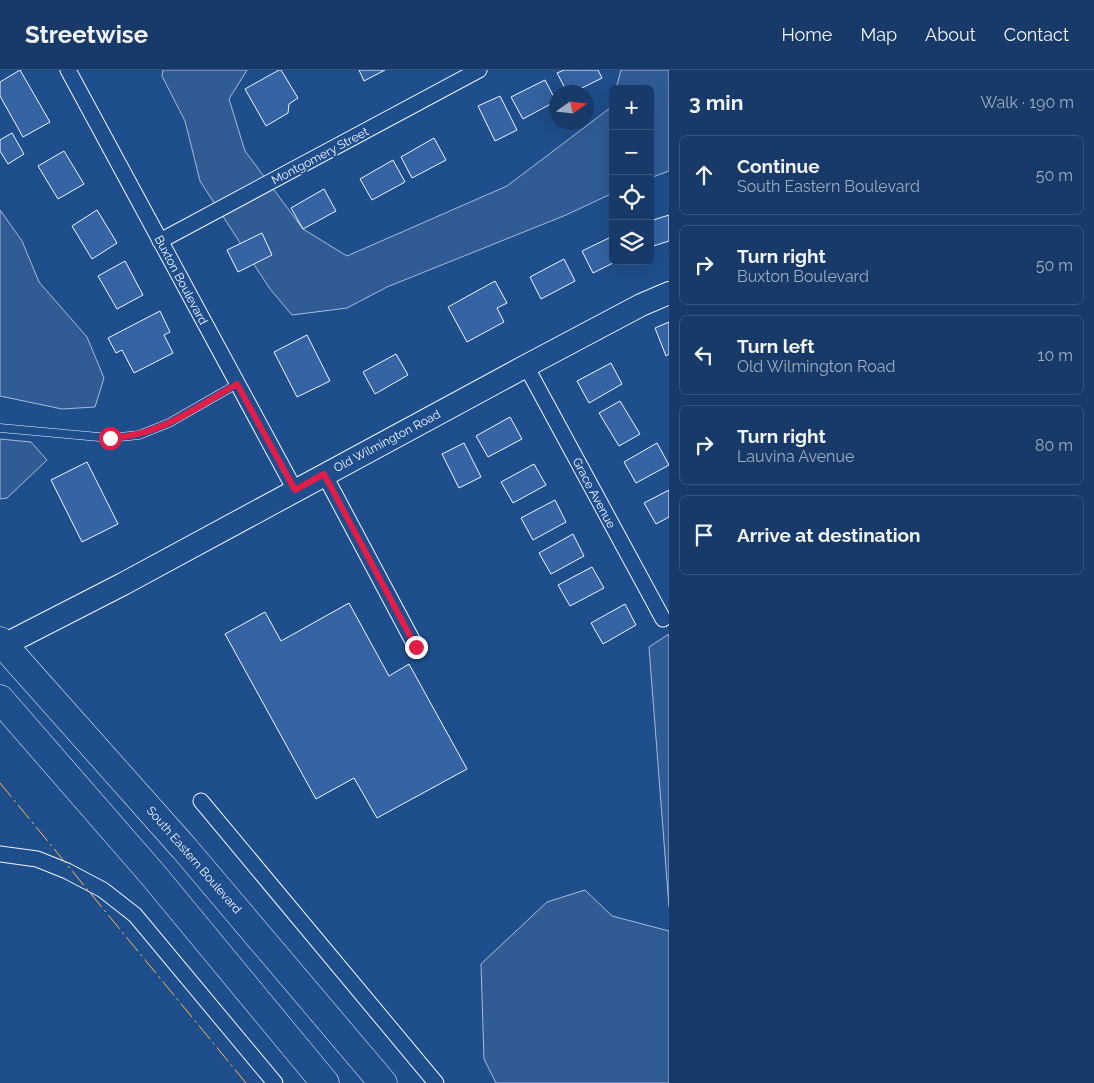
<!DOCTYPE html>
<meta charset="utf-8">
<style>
:root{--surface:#173a69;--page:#244571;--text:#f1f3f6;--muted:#9eadc0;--line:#36547d}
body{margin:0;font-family:Raleway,sans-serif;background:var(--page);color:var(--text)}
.controls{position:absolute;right:15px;top:15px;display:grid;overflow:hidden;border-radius:8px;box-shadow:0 5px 20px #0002}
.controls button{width:45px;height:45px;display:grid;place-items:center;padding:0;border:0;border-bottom:1px solid var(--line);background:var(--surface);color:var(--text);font:25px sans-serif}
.compass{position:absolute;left:549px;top:15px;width:45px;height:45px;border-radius:50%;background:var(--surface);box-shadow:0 5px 20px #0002;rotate:76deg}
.stop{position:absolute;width:15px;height:15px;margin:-11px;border:4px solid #e11d48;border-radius:50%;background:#fff}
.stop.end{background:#e11d48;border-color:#fff;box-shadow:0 1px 5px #0008}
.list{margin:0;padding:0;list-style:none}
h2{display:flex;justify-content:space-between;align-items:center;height:65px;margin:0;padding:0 20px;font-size:21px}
h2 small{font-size:16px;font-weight:400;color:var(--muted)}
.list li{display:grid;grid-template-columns:32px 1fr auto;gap:15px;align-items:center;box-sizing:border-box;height:80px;margin:0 10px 10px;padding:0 10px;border:1px solid var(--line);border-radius:8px}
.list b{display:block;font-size:19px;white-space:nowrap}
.list p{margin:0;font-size:16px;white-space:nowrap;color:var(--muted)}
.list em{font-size:16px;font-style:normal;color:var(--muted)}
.icon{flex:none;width:28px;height:28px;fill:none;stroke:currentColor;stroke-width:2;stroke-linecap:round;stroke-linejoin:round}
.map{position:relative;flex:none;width:669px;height:1013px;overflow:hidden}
header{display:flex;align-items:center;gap:30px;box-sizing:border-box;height:70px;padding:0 25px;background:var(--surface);border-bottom:1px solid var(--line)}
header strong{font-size:24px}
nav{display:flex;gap:28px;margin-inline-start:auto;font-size:18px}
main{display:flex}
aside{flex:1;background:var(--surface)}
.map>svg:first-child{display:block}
.green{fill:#305b95;stroke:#a8bbd7}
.building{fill:#3563a3;stroke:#f2f6ff}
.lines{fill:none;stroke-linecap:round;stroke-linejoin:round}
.lane-casing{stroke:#f2f6ff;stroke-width:9}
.street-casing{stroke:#f2f6ff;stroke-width:17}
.secondary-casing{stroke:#f2f6ff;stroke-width:24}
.highway-casing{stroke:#f2f6ff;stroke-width:29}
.lane{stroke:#1f4e8c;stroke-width:8}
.street{stroke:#1f4e8c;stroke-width:15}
.secondary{stroke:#1f4e8c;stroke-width:22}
.highway{stroke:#1f4e8c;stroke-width:28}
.power{stroke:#ffb74d;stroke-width:1;stroke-dasharray:18 4 2.5 4;stroke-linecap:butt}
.route{stroke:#e11d48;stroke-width:6}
.labels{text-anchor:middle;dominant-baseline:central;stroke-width:4;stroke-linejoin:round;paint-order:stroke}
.street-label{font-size:12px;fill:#f2f6ff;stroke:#1f4e8c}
</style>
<header>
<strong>Streetwise</strong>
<nav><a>Home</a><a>Map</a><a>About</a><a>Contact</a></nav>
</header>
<main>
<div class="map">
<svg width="669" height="1013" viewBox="0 0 669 1013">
<rect width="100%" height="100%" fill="#1f4e8c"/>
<g class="green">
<path d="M163,0H247L229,29L245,81L303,159L347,186L507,116L610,38L613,29V123L566,145L387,217L347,238L292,245L270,219L200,111L185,51L162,6Z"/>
<path d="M621,0H669V101L650,108V19H616Z"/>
<path d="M0,140L22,171L39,212L87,267L104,308L95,337L62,339L0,326Z"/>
<path d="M0,369L31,372L47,390L7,428L0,429Z"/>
<path d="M669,564V837L649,577Z"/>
<path d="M585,820L612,846L669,861V1013H496L484,989L481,894L547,832Z"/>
</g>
<g class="building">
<path d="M20,0L50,52L23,67L0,26V12Z"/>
<path d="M279,0H281L298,28L289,34L288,43L266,56L245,19Z"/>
<path d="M359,0H385L364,11Z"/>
<path d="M564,0H598L602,8L574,22H567L557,3Z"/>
<path d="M545,10L556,31L523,49L511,27Z"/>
<path d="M500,26L517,60L495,71L478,36Z"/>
<path d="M12,63L24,84L8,94L0,81V70Z"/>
<path d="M434,68L446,90L412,108L401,87Z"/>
<path d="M64,81L84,114L58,129L38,96Z"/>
<path d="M393,90L405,112L372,130L360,109Z"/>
<path d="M324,119L336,141L303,159L291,138Z"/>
<path d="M97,140L117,173L92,189L72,156Z"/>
<path d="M669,145V171L650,177V151Z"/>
<path d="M262,163L272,185L238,202L227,180Z"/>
<path d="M613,166V191H617L593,203L582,181Z"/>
<path d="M564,189L575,211L541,229L530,207Z"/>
<path d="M125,191L143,225L117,239L98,206Z"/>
<path d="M495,211L507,233L497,238L504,252L467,272L448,237Z"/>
<path d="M160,241L170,262L164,265L173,283L134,303L122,280L116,283L108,268Z"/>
<path d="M669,252V284L666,286L655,258Z"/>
<path d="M307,265L330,311L297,327L274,282Z"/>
<path d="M396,284L408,305L375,324L363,302Z"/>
<path d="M611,293L622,314L589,333L577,311Z"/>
<path d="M620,331L640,364L619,376L599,343Z"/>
<path d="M510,347L522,369L488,387L476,366Z"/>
<path d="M464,373L481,407L459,418L442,384Z"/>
<path d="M657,373L669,395L636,413L624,392Z"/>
<path d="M87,392L118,454L82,472L51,410Z"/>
<path d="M534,394L546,415L513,433L501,412Z"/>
<path d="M669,420V447L656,454L644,433Z"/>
<path d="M555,430L566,452L533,470L521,448Z"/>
<path d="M573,464L584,486L551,504L539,483Z"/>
<path d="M592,497L604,518L570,536L558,515Z"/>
<path d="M349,533L389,606L409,594L467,699L377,748L354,708L316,729L225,564L265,542L281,571Z"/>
<path d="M625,534L636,555L603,574L591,553Z"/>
</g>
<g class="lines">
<defs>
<path id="lane" d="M0,358L110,368L139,365L169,353L237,314"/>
<g id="street">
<path d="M68,0L295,420"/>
<path d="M160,171L479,0"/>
<path d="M526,296L663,549"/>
<path d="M324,404L416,577"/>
<path d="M201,731L436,1013"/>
<path d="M0,784L37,789L67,801L103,820L135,845L275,1013"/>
</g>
<path id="secondary" d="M0,577L123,514L526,296L641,235L669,223"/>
<g id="highway">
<path d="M0,571L184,778L383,1013"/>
<path d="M0,629L154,806L325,1013"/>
</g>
</defs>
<use href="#lane" class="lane-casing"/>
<use href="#street" class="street-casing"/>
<use href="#secondary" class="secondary-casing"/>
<use href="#highway" class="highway-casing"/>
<use href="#lane" class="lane"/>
<use href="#street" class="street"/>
<use href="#secondary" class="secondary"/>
<use href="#highway" class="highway"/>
<path class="power" d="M0,713L246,1013"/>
</g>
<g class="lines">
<path class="route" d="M110,368C160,366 195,338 237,314L295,420L324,404L416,577"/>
</g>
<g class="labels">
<g class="street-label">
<text transform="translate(320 86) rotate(-28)">Montgomery Street</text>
<text transform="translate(181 210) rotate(62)">Buxton Boulevard</text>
<text transform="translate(387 371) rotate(-28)">Old Wilmington Road</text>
<text transform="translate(594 423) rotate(62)">Grace Avenue</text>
<text transform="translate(194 790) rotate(49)">South Eastern Boulevard</text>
</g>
</g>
</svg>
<div class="controls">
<button>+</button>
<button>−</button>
<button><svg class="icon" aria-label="locate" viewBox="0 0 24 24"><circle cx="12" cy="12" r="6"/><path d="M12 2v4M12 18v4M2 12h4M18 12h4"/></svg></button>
<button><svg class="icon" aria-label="layers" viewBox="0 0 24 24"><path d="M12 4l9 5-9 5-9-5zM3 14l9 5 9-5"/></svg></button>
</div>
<svg class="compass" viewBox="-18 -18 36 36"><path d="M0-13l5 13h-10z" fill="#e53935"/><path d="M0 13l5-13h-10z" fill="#9eadc0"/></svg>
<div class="stop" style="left:110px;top:368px"></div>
<div class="stop end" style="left:416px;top:577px"></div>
</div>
<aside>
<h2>3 min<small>Walk · 190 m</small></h2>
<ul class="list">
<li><svg class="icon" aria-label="ahead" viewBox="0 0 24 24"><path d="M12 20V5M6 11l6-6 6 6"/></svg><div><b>Continue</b><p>South Eastern Boulevard</p></div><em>50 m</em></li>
<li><svg class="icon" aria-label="right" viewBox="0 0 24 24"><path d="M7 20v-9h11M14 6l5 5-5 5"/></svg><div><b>Turn right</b><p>Buxton Boulevard</p></div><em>50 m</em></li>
<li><svg class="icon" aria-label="left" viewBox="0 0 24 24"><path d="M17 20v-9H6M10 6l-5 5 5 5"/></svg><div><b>Turn left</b><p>Old Wilmington Road</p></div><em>10 m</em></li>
<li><svg class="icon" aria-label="right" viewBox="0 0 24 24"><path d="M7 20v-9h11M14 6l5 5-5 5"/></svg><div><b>Turn right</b><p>Lauvina Avenue</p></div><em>80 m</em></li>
<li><svg class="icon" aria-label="arrive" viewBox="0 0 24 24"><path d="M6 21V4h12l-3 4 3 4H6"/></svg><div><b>Arrive at destination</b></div></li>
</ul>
</aside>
</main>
